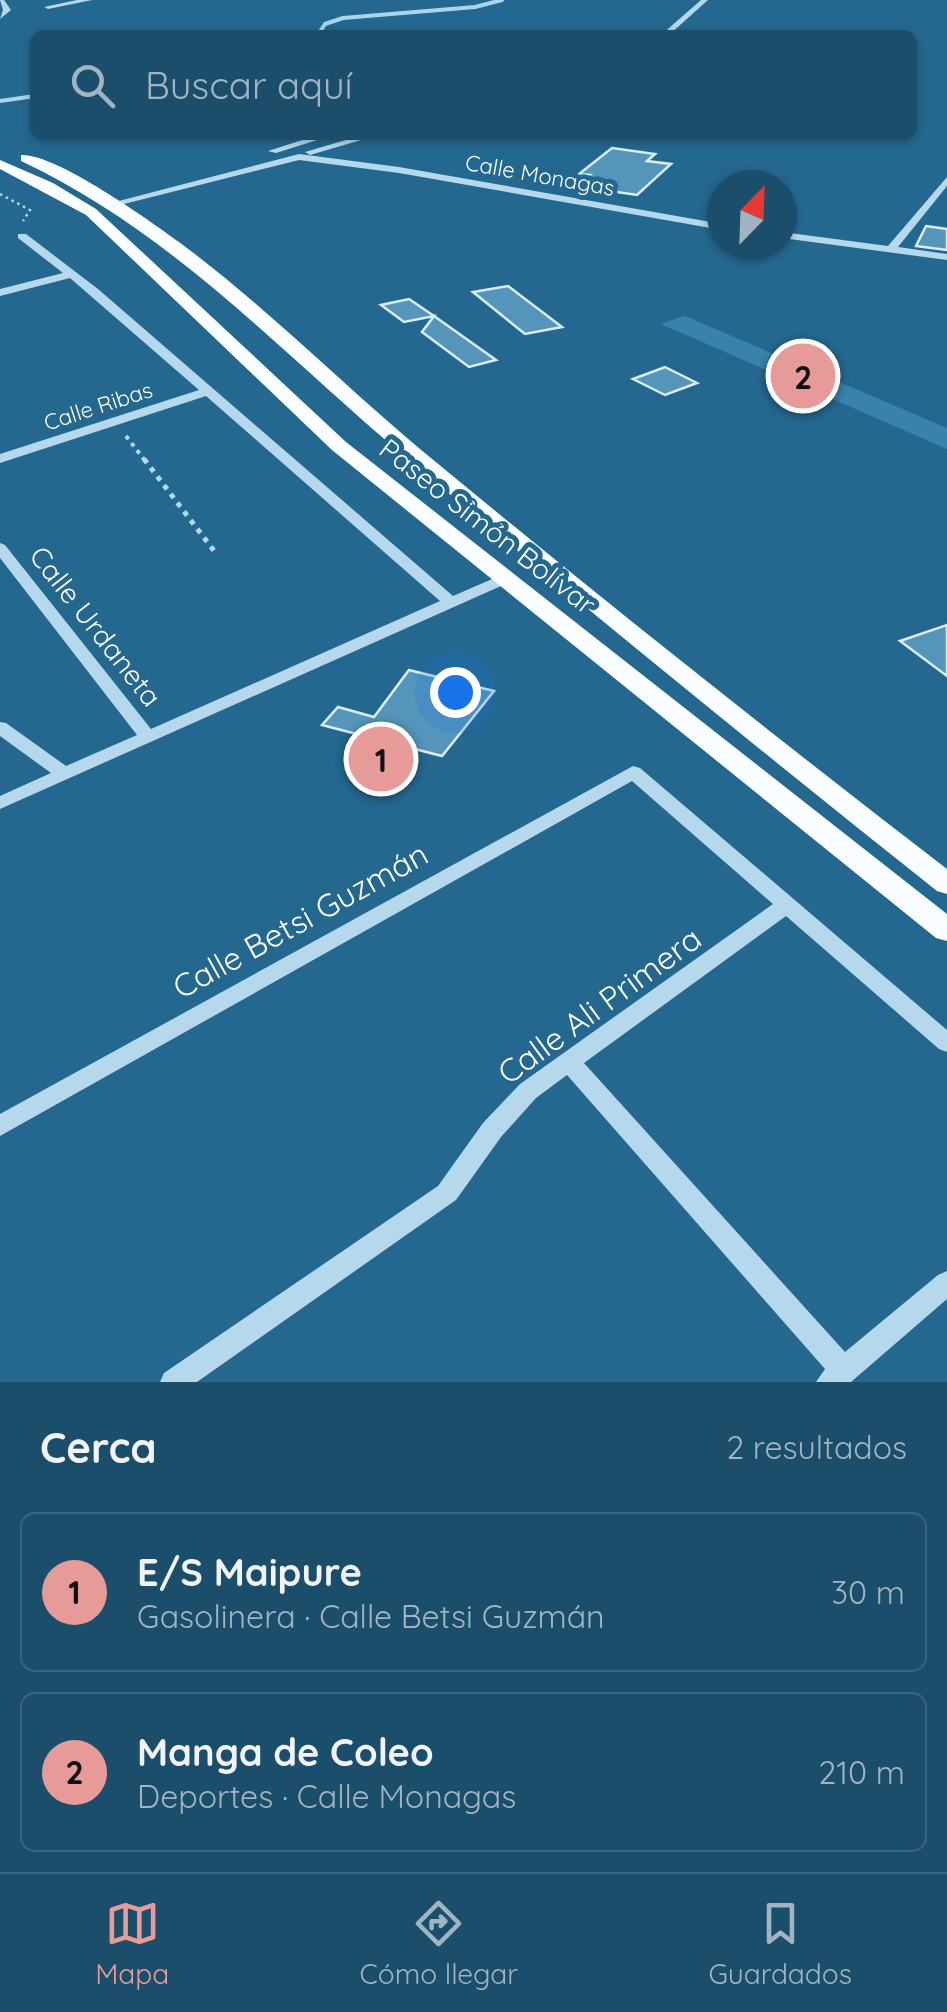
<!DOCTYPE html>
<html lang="es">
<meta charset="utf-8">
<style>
:root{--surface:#1b4e6b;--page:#285873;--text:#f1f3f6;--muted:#a0b4c1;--line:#39657e;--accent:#e69b98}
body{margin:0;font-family:Quicksand,sans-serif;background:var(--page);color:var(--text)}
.compass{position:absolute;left:707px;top:170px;width:90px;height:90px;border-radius:50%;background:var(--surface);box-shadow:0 2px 8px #0004;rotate:23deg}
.you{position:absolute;left:455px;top:692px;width:35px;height:35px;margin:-25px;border:8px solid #fff;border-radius:50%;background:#1a73e8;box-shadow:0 0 0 15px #1a73e833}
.badge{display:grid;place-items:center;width:65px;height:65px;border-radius:50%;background:var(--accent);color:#111;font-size:32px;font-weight:700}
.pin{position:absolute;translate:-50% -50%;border:5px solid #fff;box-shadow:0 2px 10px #0006}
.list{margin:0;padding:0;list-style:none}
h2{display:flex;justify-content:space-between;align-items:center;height:130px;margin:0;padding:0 40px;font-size:42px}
h2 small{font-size:32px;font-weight:400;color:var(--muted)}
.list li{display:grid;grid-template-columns:65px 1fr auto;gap:30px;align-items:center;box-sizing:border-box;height:160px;margin:0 20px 20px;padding:0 20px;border:2px solid var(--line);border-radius:15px}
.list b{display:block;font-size:38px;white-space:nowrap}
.list p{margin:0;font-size:32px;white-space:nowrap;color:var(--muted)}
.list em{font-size:32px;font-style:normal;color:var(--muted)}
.icon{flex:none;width:55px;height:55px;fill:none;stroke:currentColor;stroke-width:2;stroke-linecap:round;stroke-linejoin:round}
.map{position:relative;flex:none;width:947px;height:1382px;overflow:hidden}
.search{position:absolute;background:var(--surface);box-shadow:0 2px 8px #0004;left:30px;right:30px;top:30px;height:110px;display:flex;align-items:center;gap:25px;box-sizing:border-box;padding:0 35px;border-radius:15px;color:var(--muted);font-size:38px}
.sheet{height:490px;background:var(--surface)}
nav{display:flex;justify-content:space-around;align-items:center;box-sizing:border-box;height:140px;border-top:2px solid var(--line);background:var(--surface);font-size:28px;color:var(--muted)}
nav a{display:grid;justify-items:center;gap:5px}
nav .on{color:var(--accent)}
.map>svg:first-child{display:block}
.green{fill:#3883ac}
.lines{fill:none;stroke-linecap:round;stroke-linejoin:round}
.stream{stroke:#a9d5ec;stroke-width:4}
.building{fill:#5595b9;stroke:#daeef9;stroke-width:2.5}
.path-far2{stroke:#b5d8ec;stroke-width:2.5;stroke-dasharray:2.5 4;stroke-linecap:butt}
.path-far1{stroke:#b5d8ec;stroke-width:4;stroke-dasharray:4 5;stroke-linecap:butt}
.path{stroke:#b5d8ec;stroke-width:5;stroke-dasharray:5 6;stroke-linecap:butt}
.minor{fill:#b5d8ec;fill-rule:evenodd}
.major{fill:#fafdff;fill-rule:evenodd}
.labels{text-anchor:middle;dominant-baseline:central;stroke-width:10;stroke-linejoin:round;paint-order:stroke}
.far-street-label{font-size:22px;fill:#fff;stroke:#24688f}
.street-label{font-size:28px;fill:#fff;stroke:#24688f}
.near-street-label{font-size:32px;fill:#fff;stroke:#24688f}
</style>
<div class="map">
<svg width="947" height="1382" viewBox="0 0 947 1382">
<rect width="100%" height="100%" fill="#24688f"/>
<path class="green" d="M685,316L947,428V449L661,324Z"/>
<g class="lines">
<g class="stream">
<path d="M318,35L325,24L343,18L475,7L502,0"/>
<path d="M0,101L35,96"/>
</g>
</g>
<g class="building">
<path d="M612,148L655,154L647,161L671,164L637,195L576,186L590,175L579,174Z"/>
<path d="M926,226L947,229V250L916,246Z"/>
<path d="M508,286L562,327L525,334L473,292Z"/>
<path d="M409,299L434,316L496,360L469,367L422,332L434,316L404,322L381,305Z"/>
<path d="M665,367L697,383L665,395L633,379Z"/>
<path d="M947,625V676L900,641Z"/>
<path d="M409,670L494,691L442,756L322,725L338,707L374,717Z"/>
</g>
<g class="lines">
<path class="path-far2" d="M0,194L30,210L23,221"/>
<path class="path-far1" d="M126,436L146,462"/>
<path class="path" d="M144,459L215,552"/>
<g class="minor">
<path d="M0,0H4L11,10L0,19L3,10Z"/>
<path d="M77,0H92L48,9L44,7Z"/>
<path d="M701,0H708L669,35H661Z"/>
<path d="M318,135H333L276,153L268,151Z"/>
<path d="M363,135H378L310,155L305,152Z"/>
<path d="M299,154L399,167L722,224V230L399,173L299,160L116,206L111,203Z"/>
<path d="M947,177V186L898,247L947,254V260L782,238V232L888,246Z"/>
<path d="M18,234H26L98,289L453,596L506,573L512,575L514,578L512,581L0,809V796L51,773L0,736V722L6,723L66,766L137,735L0,558V543L5,545L151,729L440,601L206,396L0,463V454L199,390L70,278L0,296V289L63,273L18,238Z"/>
<path d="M633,766L640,768L947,1030V1052L939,1049L786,916L584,1063L845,1352L938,1275L947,1271V1299L851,1382H816L825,1369L567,1075L536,1098L501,1137L456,1200L197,1382H160L164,1373L438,1186L483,1123L520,1084L773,904L632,781L0,1136V1114Z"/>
</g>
<g class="major">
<path d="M21,155C55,153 149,220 179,242C264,305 339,381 420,449C593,592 769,732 947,869V894L937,891C757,748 579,603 403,455C279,350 170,231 21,161Z"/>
<path d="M0,160L53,183L96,209L346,442L947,914V941L936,938L332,450L86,215L0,169Z"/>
</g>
</g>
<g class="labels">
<g class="far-street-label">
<text transform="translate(540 175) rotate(10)">Calle Monagas</text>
<text transform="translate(98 406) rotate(-18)">Calle Ribas</text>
</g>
<g class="street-label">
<text transform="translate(488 526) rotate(38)">Paseo Simón Bolívar</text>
<text transform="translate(96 626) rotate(52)">Calle Urdaneta</text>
</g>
<g class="near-street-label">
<text transform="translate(300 920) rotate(-29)">Calle Betsi Guzmán</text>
<text transform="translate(599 1005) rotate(-36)">Calle Ali Primera</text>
</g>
</g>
</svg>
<svg class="compass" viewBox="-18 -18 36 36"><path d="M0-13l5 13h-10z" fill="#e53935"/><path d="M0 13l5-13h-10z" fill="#a0b4c1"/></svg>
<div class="you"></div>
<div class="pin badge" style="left:381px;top:759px">1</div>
<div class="pin badge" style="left:803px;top:376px">2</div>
<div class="search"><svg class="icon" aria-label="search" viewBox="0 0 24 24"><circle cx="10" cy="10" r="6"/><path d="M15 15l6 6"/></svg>Buscar aquí</div>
</div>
<section class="sheet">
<h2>Cerca<small>2 resultados</small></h2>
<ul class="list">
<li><span class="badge">1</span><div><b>E/S Maipure</b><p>Gasolinera · Calle Betsi Guzmán</p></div><em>30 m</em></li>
<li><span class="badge">2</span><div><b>Manga de Coleo</b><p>Deportes · Calle Monagas</p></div><em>210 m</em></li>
</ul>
</section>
<nav>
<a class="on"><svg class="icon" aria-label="map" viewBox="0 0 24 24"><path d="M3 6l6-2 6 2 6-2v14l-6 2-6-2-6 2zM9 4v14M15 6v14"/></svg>Mapa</a>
<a><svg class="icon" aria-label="directions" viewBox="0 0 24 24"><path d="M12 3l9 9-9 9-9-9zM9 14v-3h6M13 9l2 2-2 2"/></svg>Cómo llegar</a>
<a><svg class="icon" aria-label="saved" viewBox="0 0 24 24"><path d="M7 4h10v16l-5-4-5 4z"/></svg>Guardados</a>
</nav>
